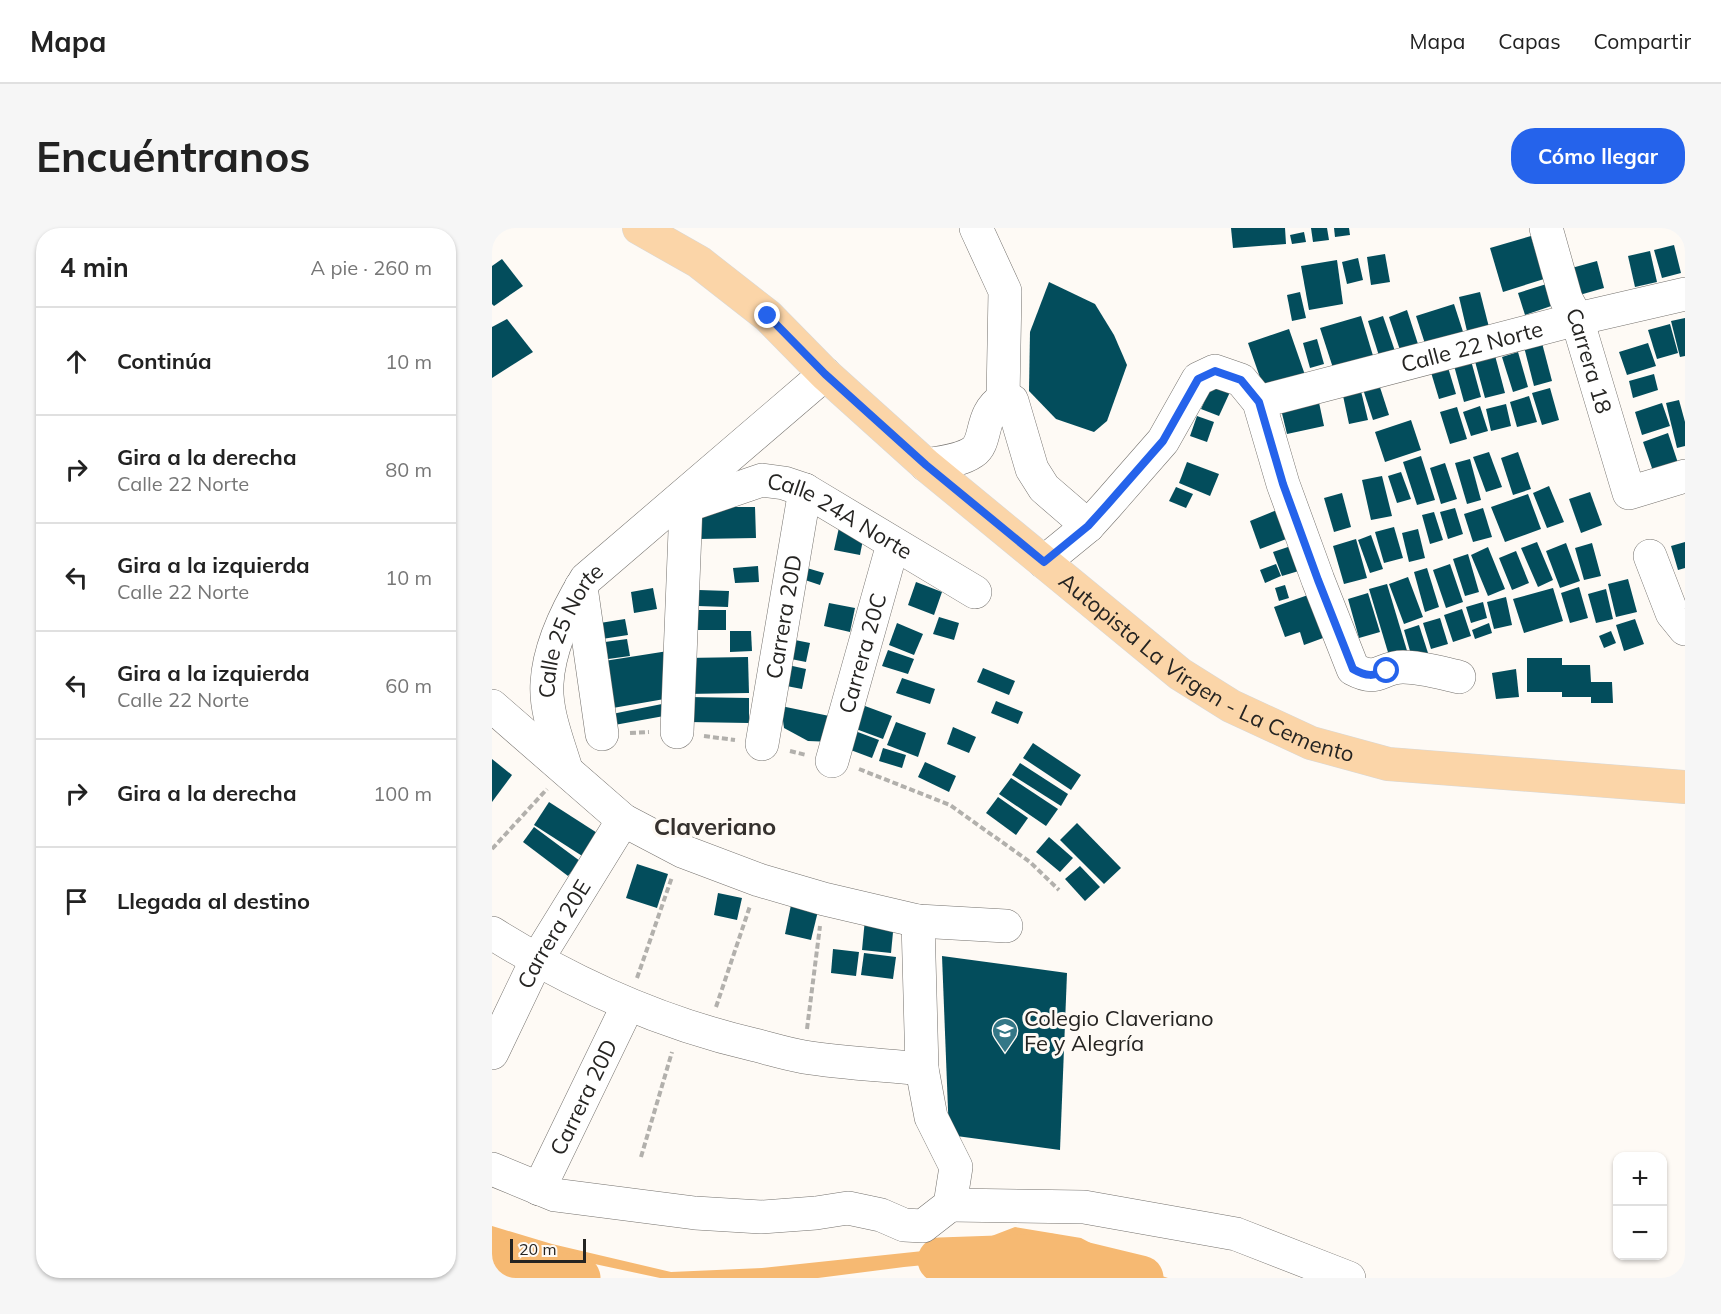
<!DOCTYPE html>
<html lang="es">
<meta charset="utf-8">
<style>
:root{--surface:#fff;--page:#f6f6f6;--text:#222;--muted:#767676;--line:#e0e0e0;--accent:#2563eb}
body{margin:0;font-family:Mulish,sans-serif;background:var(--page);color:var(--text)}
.controls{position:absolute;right:18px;bottom:18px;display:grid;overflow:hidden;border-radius:12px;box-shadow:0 2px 4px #0004}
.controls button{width:54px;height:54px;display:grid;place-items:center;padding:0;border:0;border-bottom:2px solid var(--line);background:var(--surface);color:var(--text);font:30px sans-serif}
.scale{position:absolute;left:18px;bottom:15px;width:76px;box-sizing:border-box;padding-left:6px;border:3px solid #252422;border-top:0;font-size:16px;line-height:21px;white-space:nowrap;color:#252422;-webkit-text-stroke:4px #fefaf5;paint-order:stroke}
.stop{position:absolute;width:18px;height:18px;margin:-14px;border:4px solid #2563eb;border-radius:50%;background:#fff}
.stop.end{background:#2563eb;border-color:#fff;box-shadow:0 2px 6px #0008}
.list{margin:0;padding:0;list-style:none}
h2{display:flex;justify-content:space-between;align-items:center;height:78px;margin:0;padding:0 24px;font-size:26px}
h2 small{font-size:20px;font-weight:400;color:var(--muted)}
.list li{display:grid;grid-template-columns:39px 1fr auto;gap:18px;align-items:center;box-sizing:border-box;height:108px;padding:0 24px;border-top:2px solid var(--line)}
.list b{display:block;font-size:22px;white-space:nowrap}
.list p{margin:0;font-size:20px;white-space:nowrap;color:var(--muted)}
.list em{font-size:20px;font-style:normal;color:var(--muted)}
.icon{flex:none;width:33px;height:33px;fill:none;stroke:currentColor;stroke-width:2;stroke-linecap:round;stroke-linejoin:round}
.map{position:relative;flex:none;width:1193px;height:1050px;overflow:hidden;border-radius:24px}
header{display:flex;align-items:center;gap:36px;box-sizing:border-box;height:84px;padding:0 30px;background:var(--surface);border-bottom:2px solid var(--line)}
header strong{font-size:28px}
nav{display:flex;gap:33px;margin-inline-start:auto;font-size:21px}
.intro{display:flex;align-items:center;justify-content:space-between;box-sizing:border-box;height:144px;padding:0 36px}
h1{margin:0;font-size:42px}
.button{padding:15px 27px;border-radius:24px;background:var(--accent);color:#fff;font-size:21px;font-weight:700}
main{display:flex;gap:36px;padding:0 36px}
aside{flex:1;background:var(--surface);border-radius:24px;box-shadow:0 2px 4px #0004}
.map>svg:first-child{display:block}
.water{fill:#f6b972}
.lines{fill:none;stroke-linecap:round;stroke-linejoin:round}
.river{stroke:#f6b972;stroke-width:45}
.building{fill:#034d5c}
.minor-casing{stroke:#75726e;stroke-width:34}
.major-casing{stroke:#d8d8d7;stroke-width:34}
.path{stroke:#b2b0ac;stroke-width:4;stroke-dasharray:6 3;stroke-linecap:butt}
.minor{stroke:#fff;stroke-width:33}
.major{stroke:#fbd5a8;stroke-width:33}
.route{stroke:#2563eb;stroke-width:8}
.labels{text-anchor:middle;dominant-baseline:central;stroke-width:6;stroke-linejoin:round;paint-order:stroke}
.street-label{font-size:22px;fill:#252422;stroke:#fefaf5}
.poi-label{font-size:22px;fill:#252422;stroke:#fefaf5;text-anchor:start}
.neighbourhood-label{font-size:24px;font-weight:bold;fill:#35312e;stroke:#fefaf5}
</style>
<header>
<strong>Mapa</strong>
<nav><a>Mapa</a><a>Capas</a><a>Compartir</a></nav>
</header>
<div class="intro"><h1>Encuéntranos</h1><a class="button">Cómo llegar</a></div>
<main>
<aside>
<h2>4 min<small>A pie · 260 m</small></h2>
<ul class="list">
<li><svg class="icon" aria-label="ahead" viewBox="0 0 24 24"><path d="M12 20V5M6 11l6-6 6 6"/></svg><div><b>Continúa</b></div><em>10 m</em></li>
<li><svg class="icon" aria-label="right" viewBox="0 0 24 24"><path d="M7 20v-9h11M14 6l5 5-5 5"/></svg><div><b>Gira a la derecha</b><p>Calle 22 Norte</p></div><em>80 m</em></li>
<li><svg class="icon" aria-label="left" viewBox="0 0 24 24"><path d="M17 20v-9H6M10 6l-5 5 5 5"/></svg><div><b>Gira a la izquierda</b><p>Calle 22 Norte</p></div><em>10 m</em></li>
<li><svg class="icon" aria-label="left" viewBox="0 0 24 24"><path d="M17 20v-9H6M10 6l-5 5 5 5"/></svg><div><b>Gira a la izquierda</b><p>Calle 22 Norte</p></div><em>60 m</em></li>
<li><svg class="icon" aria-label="right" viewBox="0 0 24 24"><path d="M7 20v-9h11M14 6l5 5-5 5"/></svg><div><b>Gira a la derecha</b></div><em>100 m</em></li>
<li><svg class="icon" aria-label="arrive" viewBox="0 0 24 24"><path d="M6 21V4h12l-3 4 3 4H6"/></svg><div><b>Llegada al destino</b></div></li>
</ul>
</aside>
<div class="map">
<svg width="1193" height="1050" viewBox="0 0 1193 1050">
<rect width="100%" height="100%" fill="#fefaf5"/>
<path class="water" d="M0,998L60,1016L179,1044L270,1040L431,1023L484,1014L523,999L589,1010L646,1040L676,1050L624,1049L582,1025L523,1028L412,1039L326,1050H168L0,1014Z"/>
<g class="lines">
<g class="river">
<path d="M448,1032L558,1028L649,1050"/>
<path d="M0,1034L86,1050"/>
</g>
</g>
<g class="building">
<path d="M739,0H793L794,16L741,20Z"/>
<path d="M819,0H835L837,12L821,14Z"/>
<path d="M842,0H857L858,7L843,9Z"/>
<path d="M812,4L814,14L800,16L798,7Z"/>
<path d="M1039,8L1052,51L1011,64L998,20Z"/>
<path d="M1182,17L1189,45L1170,50L1162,22Z"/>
<path d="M1158,23L1165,54L1143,59L1136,28Z"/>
<path d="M893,26L898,54L879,57L875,29Z"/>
<path d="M866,30L871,52L855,56L850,34Z"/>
<path d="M10,31L31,58L2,78L0,76V38Z"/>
<path d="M845,32L851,76L817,82L809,38Z"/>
<path d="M1105,33L1112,60L1084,68L1076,41Z"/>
<path d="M557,54L603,76L622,107L635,137L615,193L602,204L564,191L537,163L538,104Z"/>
<path d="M1061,54L1068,75L1033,87L1026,65Z"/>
<path d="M808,64L814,90L800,93L795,67Z"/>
<path d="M988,64L1000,111L978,116L967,69Z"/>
<path d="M962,76L974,113L936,125L924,88Z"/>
<path d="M915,82L926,116L908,122L897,89Z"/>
<path d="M869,88L882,131L842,143L828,100Z"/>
<path d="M891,88L905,129L889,134L876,93Z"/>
<path d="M1193,90V128L1188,129L1179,93Z"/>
<path d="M15,91L41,124L0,150V99Z"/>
<path d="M1178,96L1186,125L1165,131L1156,102Z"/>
<path d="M797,101L813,147L772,161L756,115Z"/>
<path d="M825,111L832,136L818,140L811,115Z"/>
<path d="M1050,115L1060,153L1042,158L1032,119Z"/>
<path d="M1156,115L1164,138L1135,147L1127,124Z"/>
<path d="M1001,120L1013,165L993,170L981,126Z"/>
<path d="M1026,124L1036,159L1021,164L1010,129Z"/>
<path d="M978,129L989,169L972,174L961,134Z"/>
<path d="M955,136L964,166L947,171L938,141Z"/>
<path d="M1162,146L1166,162L1141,170L1137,153Z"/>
<path d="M885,150L897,187L881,192L869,155Z"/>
<path d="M720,156L738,164L727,188L709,181Z"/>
<path d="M868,159L876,192L857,196L850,163Z"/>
<path d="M1058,160L1067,192L1050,197L1040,165Z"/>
<path d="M825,165L832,198L795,206L787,173Z"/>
<path d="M1037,168L1045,194L1025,199L1018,174Z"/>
<path d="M1187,172L1193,194V218L1185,220L1174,175Z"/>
<path d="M1170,175L1178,198L1150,207L1143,184Z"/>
<path d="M1014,176L1019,198L999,203L994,181Z"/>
<path d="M988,178L996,203L979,208L971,184Z"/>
<path d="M965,179L975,211L958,216L948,184Z"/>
<path d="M705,188L722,194L715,214L698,208Z"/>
<path d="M919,192L929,222L893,234L883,204Z"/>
<path d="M1176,205L1186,235L1161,243L1151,214Z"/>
<path d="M997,224L1010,259L994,264L981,229Z"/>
<path d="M1026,224L1039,261L1021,267L1009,230Z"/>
<path d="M929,228L943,272L925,277L911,234Z"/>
<path d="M978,231L989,272L975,276L963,235Z"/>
<path d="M695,234L727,246L718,268L687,255Z"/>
<path d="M953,235L965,271L949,276L938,240Z"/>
<path d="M909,244L919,271L905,275L896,248Z"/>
<path d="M890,248L900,288L879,292L870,252Z"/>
<path d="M1057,258L1072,294L1055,300L1041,265Z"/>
<path d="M684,259L701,266L694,280L677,273Z"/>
<path d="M1098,264L1110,297L1089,305L1077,271Z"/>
<path d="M850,265L859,299L842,304L832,270Z"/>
<path d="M1036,266L1049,301L1013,314L999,279Z"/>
<path d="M205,279H263L264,310L206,311Z"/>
<path d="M963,280L971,306L956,311L948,284Z"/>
<path d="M991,280L1000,309L981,314L972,286Z"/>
<path d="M785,282L802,308L768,321L758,293Z"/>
<path d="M942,284L951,312L938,316L930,287Z"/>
<path d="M348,295L373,301L368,327L342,322Z"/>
<path d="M902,299L911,330L892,335L883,304Z"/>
<path d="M926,301L933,330L917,334L910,305Z"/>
<path d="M879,307L891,341L878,345L866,312Z"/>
<path d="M864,311L875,350L852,356L841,318Z"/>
<path d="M1045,314L1061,352L1046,359L1029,320Z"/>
<path d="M1193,314V340L1186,342L1179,318Z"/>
<path d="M1074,315L1088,353L1068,360L1054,323Z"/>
<path d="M1100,315L1109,348L1092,352L1083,320Z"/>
<path d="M802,317L810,342L790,348L781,324Z"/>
<path d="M996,319L1013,361L996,368L979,327Z"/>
<path d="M1024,323L1037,355L1020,362L1007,330Z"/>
<path d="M976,326L987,364L973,368L961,331Z"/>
<path d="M784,336L789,348L773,355L768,342Z"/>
<path d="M958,336L971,374L954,380L941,342Z"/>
<path d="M266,338L267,354L243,355L241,340Z"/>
<path d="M308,338L332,345L328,357L304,349Z"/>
<path d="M935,340L947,379L933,384L922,344Z"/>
<path d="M916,349L931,389L912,396L897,356Z"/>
<path d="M1136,351L1145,384L1124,389L1116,356Z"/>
<path d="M424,354L450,364L442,387L416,377Z"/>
<path d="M895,356L916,426L898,431L877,361Z"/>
<path d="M793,357L797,370L787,373L783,360Z"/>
<path d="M1087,359L1096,390L1078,395L1069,365Z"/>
<path d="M161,360L165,381L142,385L139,364Z"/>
<path d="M1061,360L1071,393L1032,405L1021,371Z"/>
<path d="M1114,361L1121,391L1104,395L1096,366Z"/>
<path d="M207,362L237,363L236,379L206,378Z"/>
<path d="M876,365L888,404L867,410L856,371Z"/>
<path d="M816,367L831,410L812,417L808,404L793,409L782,379Z"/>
<path d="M1014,369L1020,397L1002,401L995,374Z"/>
<path d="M991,374L995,390L979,395L974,379Z"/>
<path d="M337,375L363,380L358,404L332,398Z"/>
<path d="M970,381L979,408L961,414L952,387Z"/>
<path d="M204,382H234V402H203Z"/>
<path d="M447,389L467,395L462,412L441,406Z"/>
<path d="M948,390L956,416L939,421L931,395Z"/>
<path d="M133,391L136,407L110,411L108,395Z"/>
<path d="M1143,391L1152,416L1132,423L1124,397Z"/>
<path d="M405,395L431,406L422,427L397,417Z"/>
<path d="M997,395L1000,405L983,411L980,402Z"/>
<path d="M927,397L936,425L920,430L912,402Z"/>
<path d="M238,403H259L260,423L238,424Z"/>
<path d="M1119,403L1124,415L1112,420L1107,408Z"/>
<path d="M293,410L318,415L314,434L289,429Z"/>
<path d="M135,411L138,428L116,431L113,414Z"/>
<path d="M396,422L422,431L416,446L390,438Z"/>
<path d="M176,423L184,469L115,481L106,434Z"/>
<path d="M256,429L257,465L193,466V430Z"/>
<path d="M1035,430H1070V437H1098L1099,454H1120L1121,475H1099V469H1070V464H1035Z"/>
<path d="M287,435L314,441L310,461L284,456Z"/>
<path d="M491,440L523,453L517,467L485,454Z"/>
<path d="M1024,441L1027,469L1004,471L1000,445Z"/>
<path d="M410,450L443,461L438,476L404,465Z"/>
<path d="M196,469L257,470V495L196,494Z"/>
<path d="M504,473L531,484L526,496L499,485Z"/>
<path d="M170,476L172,488L117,498L115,487Z"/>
<path d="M289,478L347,490L341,514L316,513L292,500Z"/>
<path d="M373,478L400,488L391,511L364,501Z"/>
<path d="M404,494L434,505L426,529L395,517Z"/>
<path d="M461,499L484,509L477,525L455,516Z"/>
<path d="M363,503L387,512L380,530L356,521Z"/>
<path d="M541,515L589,547L579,562L531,530Z"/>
<path d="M391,520L414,527L410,540L387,533Z"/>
<path d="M0,531L20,547L0,574Z"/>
<path d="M433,534L464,548L457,564L426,549Z"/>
<path d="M528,535L576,566L569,578L520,547Z"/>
<path d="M519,550L566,581L554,598L507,566Z"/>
<path d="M506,569L536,590L524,607L494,585Z"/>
<path d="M57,574L113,610L98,633L42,597Z"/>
<path d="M585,595L629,640L612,656L568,612Z"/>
<path d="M42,599L88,633L76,648L31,614Z"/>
<path d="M557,609L581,630L568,644L544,624Z"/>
<path d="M145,636L176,646L165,680L134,670Z"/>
<path d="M588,638L608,659L593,673L573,651Z"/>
<path d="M226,665L250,670L245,692L222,687Z"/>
<path d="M299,677L326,683L319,712L293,706Z"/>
<path d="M373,691L402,694L399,725L370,722Z"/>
<path d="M341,721L367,724L364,748L339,745Z"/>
<path d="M372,725L404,729L401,751L369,747Z"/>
<path d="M450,728L575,745L568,922L457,907Z"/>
</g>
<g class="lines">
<defs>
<g id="minor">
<path d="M484,0L513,63L511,171"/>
<path id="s1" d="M1054,0L1074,71L1085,91L1137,265L1193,248"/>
<path id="s2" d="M767,174L1085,91L1193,66"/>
<path d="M434,237C450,234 468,233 481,224C496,214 487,186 511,171L520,173L540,241L552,260L596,298"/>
<path id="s3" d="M188,282L194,278L270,252L292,255L313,262L483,364"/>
<path d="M1158,328L1180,385L1193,401"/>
<path d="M552,334L596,298L615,277L671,213L706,151L723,143L749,152L767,174L791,256L826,352L861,441C887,455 888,439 911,439C930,439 949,445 967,449"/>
<path d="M89,359L110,506"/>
<path d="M0,478L131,592L190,623L267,652L332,671L426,693L514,698"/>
<path d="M185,504L194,278"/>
<path id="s4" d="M270,516L313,262"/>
<path id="s5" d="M340,533L401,316"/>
<path id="s6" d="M74,541C66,514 53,483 55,455C57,418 75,382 94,351L333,146"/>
<path d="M0,705C83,757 168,795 263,817C279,821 295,826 312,829C350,835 391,837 430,841"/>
<path id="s7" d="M0,825L44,733L131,592"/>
<path d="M0,941L63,967L203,985L269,989L324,985L356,980L389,987L412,997L431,998L458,977L464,939L439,889L430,841L426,693"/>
<path id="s8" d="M47,961L136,777"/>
<path d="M458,977L592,979L744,1006L857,1050"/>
</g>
<g id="major">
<path id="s9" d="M147,0L207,34L276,88L333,146L434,237L688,446L739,478L819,515L896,536L1193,559"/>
</g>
</defs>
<use href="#minor" class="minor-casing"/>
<use href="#major" class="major-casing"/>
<g class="path">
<path d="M138,505L157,504"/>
<path d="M212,508L243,512"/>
<path d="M298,523L314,527"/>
<path d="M367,541L458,577L538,634L567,662"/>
<path d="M0,621L55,561"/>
<path d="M145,750L180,649"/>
<path d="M224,779L258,678"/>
<path d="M315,801L328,698"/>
<path d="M149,929L180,824"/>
</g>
<use href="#minor" class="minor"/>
<use href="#major" class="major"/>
</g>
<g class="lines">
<path class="route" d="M276,88L333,146L434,237L552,334L596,298L615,277L671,213L706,151L723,143L749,152L767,174L791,256L826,352L861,441C875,449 881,448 895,443"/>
</g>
<defs>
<symbol id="school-pin" viewBox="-11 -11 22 30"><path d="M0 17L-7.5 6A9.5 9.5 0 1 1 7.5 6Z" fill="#347787" stroke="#fefaf5"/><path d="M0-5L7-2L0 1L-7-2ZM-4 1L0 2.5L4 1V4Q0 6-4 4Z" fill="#fff"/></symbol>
</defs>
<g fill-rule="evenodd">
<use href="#school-pin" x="498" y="788" width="30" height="40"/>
</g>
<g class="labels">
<g class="street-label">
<text stroke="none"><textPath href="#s2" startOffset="220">Calle 22 Norte</textPath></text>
<text stroke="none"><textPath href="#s1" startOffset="140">Carrera 18</textPath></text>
<text stroke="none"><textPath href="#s3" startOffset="174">Calle 24A Norte</textPath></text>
<text stroke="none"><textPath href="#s4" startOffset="129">Carrera 20D</textPath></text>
<text stroke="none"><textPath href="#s6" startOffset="146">Calle 25 Norte</textPath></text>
<text stroke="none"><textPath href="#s5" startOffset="112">Carrera 20C</textPath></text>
<text stroke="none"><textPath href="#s9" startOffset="723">Autopista La Virgen - La Cemento</textPath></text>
<text stroke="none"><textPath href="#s7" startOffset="134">Carrera 20E</textPath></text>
<text stroke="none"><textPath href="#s8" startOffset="102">Carrera 20D</textPath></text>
</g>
<g class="poi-label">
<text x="532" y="790">Colegio Claveriano<tspan x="532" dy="25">Fe y Alegría</tspan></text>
</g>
<g class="neighbourhood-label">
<text x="223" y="598">Claveriano</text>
</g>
</g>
</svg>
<div class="controls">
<button>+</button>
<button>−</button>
</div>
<div class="scale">20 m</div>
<div class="stop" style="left:895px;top:443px"></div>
<div class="stop end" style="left:276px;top:88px"></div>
</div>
</main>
